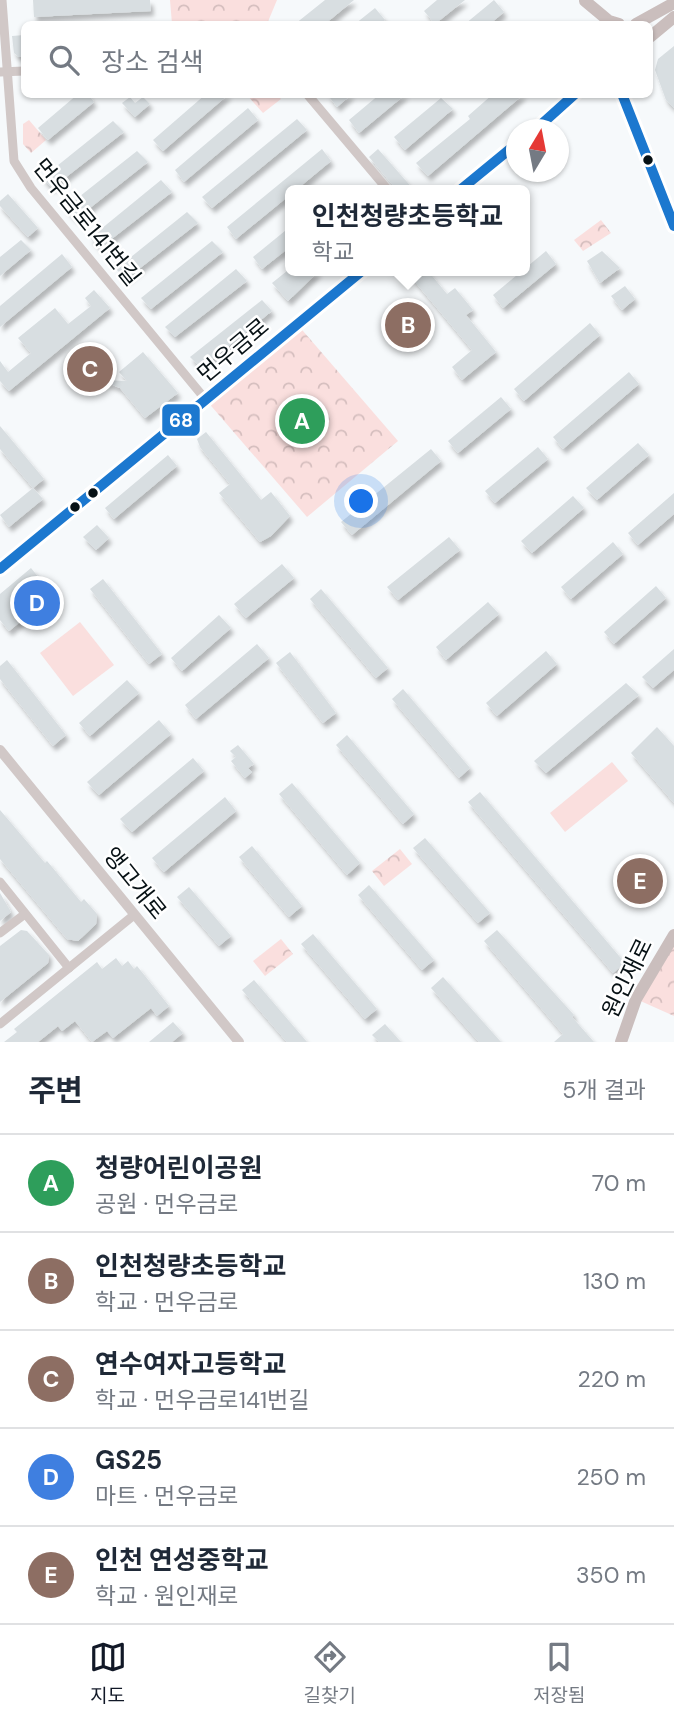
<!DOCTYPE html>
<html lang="ko">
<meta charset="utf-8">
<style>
:root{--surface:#fff;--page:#f2f2f3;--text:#1f2937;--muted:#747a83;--line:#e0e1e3;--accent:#111827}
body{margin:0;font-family:"DM Sans","Noto Sans KR",sans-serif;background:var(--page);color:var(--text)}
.compass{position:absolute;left:506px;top:119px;width:63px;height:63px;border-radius:50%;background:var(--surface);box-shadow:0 2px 5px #0004;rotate:10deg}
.you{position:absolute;left:362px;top:502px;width:24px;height:24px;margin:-18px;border:5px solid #fff;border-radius:50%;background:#1a73e8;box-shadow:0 0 0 10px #1a73e833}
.badge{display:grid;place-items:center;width:46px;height:46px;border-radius:50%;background:var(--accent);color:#fff;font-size:23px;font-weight:700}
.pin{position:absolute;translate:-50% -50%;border:4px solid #fff;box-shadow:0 2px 7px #0006}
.popup{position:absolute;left:285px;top:185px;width:245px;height:91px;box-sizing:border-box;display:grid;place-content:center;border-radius:10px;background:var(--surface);filter:drop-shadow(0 2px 5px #0005);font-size:23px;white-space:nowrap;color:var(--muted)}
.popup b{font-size:26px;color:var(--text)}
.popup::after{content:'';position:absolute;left:50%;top:100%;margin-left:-14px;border:14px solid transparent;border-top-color:var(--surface)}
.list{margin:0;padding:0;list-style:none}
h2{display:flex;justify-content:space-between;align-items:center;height:91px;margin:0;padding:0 28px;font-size:30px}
h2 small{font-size:23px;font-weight:400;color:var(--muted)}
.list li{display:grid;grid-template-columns:46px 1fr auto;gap:21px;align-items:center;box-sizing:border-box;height:98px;padding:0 28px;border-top:2px solid var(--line)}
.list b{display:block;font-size:26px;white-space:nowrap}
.list p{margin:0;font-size:23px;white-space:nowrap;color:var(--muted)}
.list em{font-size:23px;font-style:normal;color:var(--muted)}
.icon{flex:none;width:38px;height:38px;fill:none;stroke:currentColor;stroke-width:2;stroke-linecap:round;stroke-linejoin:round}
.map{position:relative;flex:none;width:674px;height:1042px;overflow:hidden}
.search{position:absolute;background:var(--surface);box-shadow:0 2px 5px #0004;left:21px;right:21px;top:21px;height:77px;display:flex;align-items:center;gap:18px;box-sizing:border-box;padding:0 24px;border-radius:10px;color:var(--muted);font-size:26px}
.sheet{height:581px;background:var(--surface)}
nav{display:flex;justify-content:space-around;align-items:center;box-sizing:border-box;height:98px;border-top:2px solid var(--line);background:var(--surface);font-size:19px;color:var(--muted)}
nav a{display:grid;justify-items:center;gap:4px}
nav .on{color:var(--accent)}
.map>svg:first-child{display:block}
.park{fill:url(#park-crowns)}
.garden{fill:#fadfde}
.building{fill:#d8dee1;filter:url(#shadow)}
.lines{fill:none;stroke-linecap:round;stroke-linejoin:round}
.minor{stroke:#d1c8c7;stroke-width:9}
.tertiary{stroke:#d1c8c7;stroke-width:10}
.secondary{stroke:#cabebd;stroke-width:12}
.bus-1-casing{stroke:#fff;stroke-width:16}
.bus-1{stroke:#1c78cf;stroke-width:10}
.bus-dot{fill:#071115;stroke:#fff;stroke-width:2.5}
.labels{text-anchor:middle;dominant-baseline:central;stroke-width:5;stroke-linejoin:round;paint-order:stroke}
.street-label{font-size:23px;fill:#071115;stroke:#fff}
.line-badge{stroke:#fff;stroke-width:2.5}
.badge-label{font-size:19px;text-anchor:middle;font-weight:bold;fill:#fff}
</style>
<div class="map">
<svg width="674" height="1042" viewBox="0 0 674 1042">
<defs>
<pattern id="park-crowns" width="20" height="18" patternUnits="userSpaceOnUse" patternTransform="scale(1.75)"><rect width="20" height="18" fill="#fadfde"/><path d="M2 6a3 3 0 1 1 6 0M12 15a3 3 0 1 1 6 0" fill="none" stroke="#d5bebe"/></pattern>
<filter id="shadow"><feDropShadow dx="3" dy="5" stdDeviation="2" flood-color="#0004"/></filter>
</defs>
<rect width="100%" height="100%" fill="#f6f9fb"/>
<g class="park">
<path d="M170,0H277L267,24H172Z"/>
<path d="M247,95H277L281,99L263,113Z"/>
<path d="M29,120L46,140L31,153L23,144V124Z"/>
<path d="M601,220L611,233L583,251L574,240Z"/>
<path d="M297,324L398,441L307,517L206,400Z"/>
<path d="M400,849L412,864L384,886L372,871Z"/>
<path d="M674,935V1016L636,999Z"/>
<path d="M281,939L293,954L265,976L253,961Z"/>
</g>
<g class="garden">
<path d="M80,622L114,665L73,696L40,653Z"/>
<path d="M612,762L628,781L565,832L550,813Z"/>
</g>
<g class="building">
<path d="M33,0H150L151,11L34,17Z"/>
<path d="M325,0H354L325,24H295Z"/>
<path d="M437,0H465L435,24L424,11Z"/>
<path d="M494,0L504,12L490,24H465Z"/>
<path d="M375,8L385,20L379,24H355Z"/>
<path d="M24,35V57H19L14,53L12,36Z"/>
<path d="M674,46V108L666,100L655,70L658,59Z"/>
<path d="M78,94H88L94,102L48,140L38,128Z"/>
<path d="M206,94H229L163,151L153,140Z"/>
<path d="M327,94H352L337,107Z"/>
<path d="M380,94H406L359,133L349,120Z"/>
<path d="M493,94H524L428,176L416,163L470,119L468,116Z"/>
<path d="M130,97L135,103L143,97L150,104L135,117L122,103Z"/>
<path d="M441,98L453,109L405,150L394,137Z"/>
<path d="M248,108L258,120L184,182L175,170Z"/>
<path d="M297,119L307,130L212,208L202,197Z"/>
<path d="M113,121L124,132L52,188L42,178Z"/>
<path d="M322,149L331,161L296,190H291V194L236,239L227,227Z"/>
<path d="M378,149L414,190H397L369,157Z"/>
<path d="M137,151L148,162L76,219L65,208Z"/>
<path d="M161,180L172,192L100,248L90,238Z"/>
<path d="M8,194L38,228L28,237L0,206V201Z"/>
<path d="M187,212L198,223L126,279L116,269Z"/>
<path d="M291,226V246L262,269L253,257Z"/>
<path d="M21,240L31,250L0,276V257Z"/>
<path d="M212,241L223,252L151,309L141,298Z"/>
<path d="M546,251L556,264L503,308L493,295Z"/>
<path d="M602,251L620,268L600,283L587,261Z"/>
<path d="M62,254L72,267L0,327V306Z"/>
<path d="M236,269L247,281L175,337L165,327Z"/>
<path d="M287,271H319L288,301L272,283Z"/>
<path d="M406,271H428L447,294L455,288L473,310L466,315L496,352L462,380L452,367L472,350Z"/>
<path d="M625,286L635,299L622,310L611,296Z"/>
<path d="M94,290L110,308L9,391L0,381V361L8,372L31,353L18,338L55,308L68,324L91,306L85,298Z"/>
<path d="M262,300L272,311L201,368L190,357Z"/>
<path d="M590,323L600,335L524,401L514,389Z"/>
<path d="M143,352L178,393L145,418L120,388L101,380L127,381L119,372Z"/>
<path d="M629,372L639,384L563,449L553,437Z"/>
<path d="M501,397L511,409L458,453L448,441Z"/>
<path d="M0,426L44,479L33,488L0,449Z"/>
<path d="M206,432L261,500L271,492L290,516L271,536L260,542L219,493L230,484L200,447L197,439Z"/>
<path d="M638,443L649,455L597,500L586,488Z"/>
<path d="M538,447L548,459L495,503L485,491Z"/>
<path d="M431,449L441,461L352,535L341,522Z"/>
<path d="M168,455L177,466L114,519L105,508Z"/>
<path d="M33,488L43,499L9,527L0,515Z"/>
<path d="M674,493V514L638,545L628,533Z"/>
<path d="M573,496L584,508L532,553L521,541Z"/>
<path d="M97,525L109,538L96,550L83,537Z"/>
<path d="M449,537L460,550L398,600L387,587Z"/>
<path d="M613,542L623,554L571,599L561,587Z"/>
<path d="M282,564L294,578L246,618L234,604Z"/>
<path d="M31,568L53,595L9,631L0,620V594Z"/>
<path d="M103,579L162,654L149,664L90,589Z"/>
<path d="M656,586L666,598L614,644L604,632Z"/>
<path d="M321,589L388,668L376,678L310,599Z"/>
<path d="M488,602L499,614L446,660L436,647Z"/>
<path d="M219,615L231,628L182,671L171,658Z"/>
<path d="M257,644L269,658L196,719L185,705Z"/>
<path d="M674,649V670L653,688L642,677Z"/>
<path d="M546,651L557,664L497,716L486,703Z"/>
<path d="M290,652L336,713L323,723L276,663Z"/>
<path d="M7,660L66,735L53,746L0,679V666Z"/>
<path d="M127,680L139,693L90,736L79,723Z"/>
<path d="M626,683L639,695L546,773L534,761Z"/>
<path d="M403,689L470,768L459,778L392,699Z"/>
<path d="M159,720L171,734L99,795L87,782Z"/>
<path d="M657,727L674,746V803L631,753Z"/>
<path d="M347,735L414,814L403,824L336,745Z"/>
<path d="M238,745L254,764L248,768L252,772L245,778L231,761L236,757L230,751Z"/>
<path d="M193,758L204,771L132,832L120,819Z"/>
<path d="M292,783L360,863L347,875L279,794Z"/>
<path d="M480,792L625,963L613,973L468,802Z"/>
<path d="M225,797L236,811L164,872L152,858Z"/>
<path d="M0,810L45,863L47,861L81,902L84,899L97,914L96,924L78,941L67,939L0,859Z"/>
<path d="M425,838L490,913L478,923L413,848Z"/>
<path d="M252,846L302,906L289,917L239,857Z"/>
<path d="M369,885L434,960L422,970L358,895Z"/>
<path d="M189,887L231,936L219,946L177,897Z"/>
<path d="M0,893L11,912L0,921Z"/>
<path d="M21,930L27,931L49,955L48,963L0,1002V946Z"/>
<path d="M497,930L574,1015L572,1017L594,1042H554L563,1034L484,941Z"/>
<path d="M313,934L377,1009L365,1019L301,944Z"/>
<path d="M116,958L122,966L128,961L134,969L137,966L169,1006L157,1016L151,1008L113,1038L107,1031L92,1042L75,1021L62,1031L58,1026L38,1042H4L17,1032L14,1029L97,962L102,969Z"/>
<path d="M443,977L501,1042H479L431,988Z"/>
<path d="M254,980L307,1042H287L242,990Z"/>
<path d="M173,1022L183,1033L172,1042H149Z"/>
<path d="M385,1024L401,1042H379L372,1035Z"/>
</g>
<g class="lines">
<g class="minor">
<path d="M2,0L14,161L31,188L206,400"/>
<path d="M0,72L24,71"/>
<path d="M307,94L388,190"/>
<path d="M0,882L69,968"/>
<path d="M0,933L25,914"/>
<path d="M0,1024L134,915"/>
</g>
<path class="tertiary" d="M0,750L239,1042"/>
<g class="secondary">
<path d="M585,1L609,21L619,24"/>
<path d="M636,24L674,3"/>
<path d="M650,37L674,17"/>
<path d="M622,94L674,226"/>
<path d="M534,130L576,94"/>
<path d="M460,190L516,144"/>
<path d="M0,569L362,271"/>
<path d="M621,1042L636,999L674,935"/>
</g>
<defs>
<g id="bus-1">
<path d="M622,94L674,226"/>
<path d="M535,130L575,94"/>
<path d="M460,190L516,144"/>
<path d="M0,569L362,271"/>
</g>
</defs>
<use href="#bus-1" class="bus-1-casing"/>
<use href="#bus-1" class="bus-1"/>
</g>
<g class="bus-dot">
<circle cx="648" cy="160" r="6"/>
<circle cx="93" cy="493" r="6"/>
<circle cx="75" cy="507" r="6"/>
</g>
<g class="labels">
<g class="street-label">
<text transform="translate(87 222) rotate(51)">먼우금로141번길</text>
<text transform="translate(233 350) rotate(-40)">먼우금로</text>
<text transform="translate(135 883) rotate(51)">앵고개로</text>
<text transform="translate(627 978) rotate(-64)">원인재로</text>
</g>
</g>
<rect class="line-badge" x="161" y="403" width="40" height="34" rx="7" fill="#1c78cf"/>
<g class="badge-label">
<text x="181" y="427">68</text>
</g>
</svg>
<svg class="compass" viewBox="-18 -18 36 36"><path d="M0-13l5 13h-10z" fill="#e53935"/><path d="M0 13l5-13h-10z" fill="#747a83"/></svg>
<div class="you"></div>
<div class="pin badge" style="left:302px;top:421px;background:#2e9e5b">A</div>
<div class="pin badge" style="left:408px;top:325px;background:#8d6e63">B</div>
<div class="popup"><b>인천청량초등학교</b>학교</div>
<div class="pin badge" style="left:90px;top:369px;background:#8d6e63">C</div>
<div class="pin badge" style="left:37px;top:603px;background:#3f7fe0">D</div>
<div class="pin badge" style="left:640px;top:881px;background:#8d6e63">E</div>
<div class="search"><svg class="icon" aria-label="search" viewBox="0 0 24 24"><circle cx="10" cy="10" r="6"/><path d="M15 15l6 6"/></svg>장소 검색</div>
</div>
<section class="sheet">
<h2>주변<small>5개 결과</small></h2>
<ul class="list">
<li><span class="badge" style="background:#2e9e5b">A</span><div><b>청량어린이공원</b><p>공원 · 먼우금로</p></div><em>70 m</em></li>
<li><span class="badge" style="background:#8d6e63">B</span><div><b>인천청량초등학교</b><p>학교 · 먼우금로</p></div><em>130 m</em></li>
<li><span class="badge" style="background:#8d6e63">C</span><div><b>연수여자고등학교</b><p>학교 · 먼우금로141번길</p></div><em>220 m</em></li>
<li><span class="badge" style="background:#3f7fe0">D</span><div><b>GS25</b><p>마트 · 먼우금로</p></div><em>250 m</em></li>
<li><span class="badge" style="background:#8d6e63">E</span><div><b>인천 연성중학교</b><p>학교 · 원인재로</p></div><em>350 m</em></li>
</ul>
</section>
<nav>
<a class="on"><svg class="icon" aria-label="map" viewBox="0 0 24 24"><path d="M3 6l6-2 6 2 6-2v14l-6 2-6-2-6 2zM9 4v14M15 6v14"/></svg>지도</a>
<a><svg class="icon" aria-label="directions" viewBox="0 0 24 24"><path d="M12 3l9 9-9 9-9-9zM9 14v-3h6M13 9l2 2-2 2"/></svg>길찾기</a>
<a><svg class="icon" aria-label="saved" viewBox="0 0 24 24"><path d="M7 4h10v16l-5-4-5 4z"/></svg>저장됨</a>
</nav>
